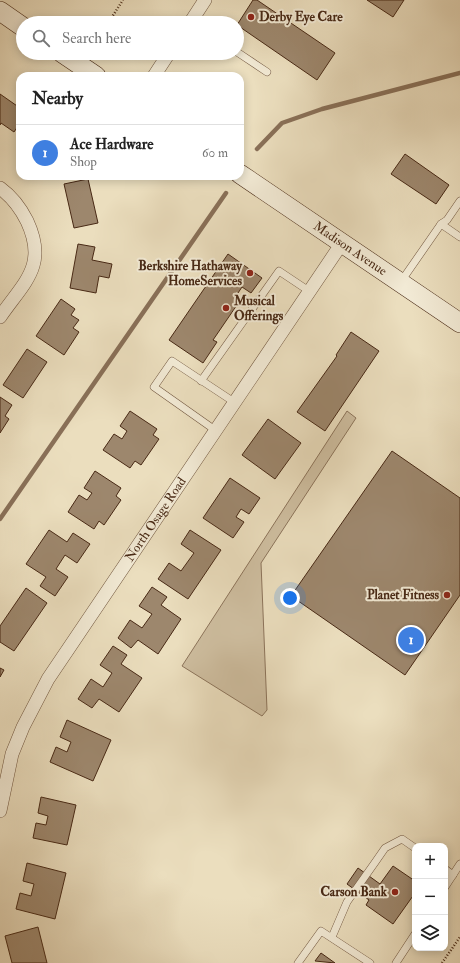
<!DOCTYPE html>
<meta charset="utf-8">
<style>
:root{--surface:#fff;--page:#f6f6f6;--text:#222;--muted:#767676;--line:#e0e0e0;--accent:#8f2418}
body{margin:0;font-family:"IM FELL Double Pica",serif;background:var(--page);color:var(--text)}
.controls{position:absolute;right:12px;bottom:12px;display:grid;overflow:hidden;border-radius:8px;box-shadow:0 2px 10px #0003}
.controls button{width:36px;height:36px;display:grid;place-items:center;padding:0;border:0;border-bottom:1px solid var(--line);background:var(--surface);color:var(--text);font:20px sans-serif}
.you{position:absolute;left:290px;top:598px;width:14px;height:14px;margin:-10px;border:3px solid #fff;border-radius:50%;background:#1a73e8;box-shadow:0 0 0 6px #1a73e833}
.badge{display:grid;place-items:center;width:26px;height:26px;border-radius:50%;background:var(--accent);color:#fff;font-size:13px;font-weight:700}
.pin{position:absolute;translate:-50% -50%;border:2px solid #fff;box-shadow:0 1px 4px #0006}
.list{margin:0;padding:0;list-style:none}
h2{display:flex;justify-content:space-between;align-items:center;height:52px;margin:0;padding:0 16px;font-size:17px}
h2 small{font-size:13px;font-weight:400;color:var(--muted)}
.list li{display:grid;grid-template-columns:26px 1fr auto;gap:12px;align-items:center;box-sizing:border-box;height:56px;padding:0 16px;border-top:1px solid var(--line)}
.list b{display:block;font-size:15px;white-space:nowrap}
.list p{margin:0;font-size:13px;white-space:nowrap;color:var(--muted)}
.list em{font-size:13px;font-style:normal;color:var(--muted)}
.icon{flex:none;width:22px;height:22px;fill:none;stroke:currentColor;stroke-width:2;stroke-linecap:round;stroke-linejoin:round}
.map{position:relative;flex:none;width:460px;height:963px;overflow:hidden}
.search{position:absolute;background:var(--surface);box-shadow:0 2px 10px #0003;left:16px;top:16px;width:228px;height:44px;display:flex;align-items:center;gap:10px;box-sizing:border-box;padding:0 14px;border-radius:22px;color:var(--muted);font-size:15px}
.panel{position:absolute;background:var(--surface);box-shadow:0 2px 10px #0003;left:16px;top:72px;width:228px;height:108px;border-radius:12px}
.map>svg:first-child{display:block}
.green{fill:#cfbfa1;stroke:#8c745b}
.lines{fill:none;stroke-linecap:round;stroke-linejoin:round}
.stream{stroke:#897058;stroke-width:4.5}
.building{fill:#9d876d;stroke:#482915}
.service-casing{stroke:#71563f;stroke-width:8}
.minor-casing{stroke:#71563f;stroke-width:14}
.secondary-casing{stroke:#482915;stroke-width:20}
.path{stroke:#482915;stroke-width:2.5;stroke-dasharray:1 2;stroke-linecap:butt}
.service{stroke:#f2ead5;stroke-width:7}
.minor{stroke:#f2ead5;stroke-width:13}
.secondary{stroke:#f2ead5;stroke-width:19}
.poi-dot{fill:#8f2418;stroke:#f2ead5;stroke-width:1.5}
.labels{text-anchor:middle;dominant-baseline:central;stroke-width:4;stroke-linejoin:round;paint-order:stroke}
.poi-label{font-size:13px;font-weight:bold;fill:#482915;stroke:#f2ead5;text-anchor:end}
.street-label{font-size:13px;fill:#482915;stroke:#f2ead5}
</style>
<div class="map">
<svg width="460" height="963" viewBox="0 0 460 963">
<rect width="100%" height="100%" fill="#ebdebe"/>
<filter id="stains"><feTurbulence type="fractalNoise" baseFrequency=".005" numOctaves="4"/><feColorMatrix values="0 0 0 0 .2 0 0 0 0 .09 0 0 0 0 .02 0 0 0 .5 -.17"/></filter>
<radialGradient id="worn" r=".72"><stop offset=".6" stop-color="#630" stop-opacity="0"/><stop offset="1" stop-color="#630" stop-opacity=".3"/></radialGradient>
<path class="green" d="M347,411L356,418L261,563L267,710L262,716L182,666Z"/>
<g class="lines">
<g class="stream">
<path d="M257,149L282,123L322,109L460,73"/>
<path d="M0,519L226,193"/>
</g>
</g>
<g class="building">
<path d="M253,0H257L335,53L317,80L237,25Z"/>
<path d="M367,0H404L393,17Z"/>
<path d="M0,94L20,108V123L14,132L1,123L0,125Z"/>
<path d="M405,154L449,185L436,204L391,174Z"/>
<path d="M88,179L98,223L74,228L64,184Z"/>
<path d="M78,244L95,247L92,260L112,264L109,278L99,276L96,293L70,288Z"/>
<path d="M228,254L262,278L251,293L242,287L234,299L239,302L213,340L217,342L203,363L169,340Z"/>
<path d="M61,299L75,309L71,315L79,320L73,328L79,332L64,355L36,336Z"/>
<path d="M351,332L379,351L325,431L297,412L337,356L336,355Z"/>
<path d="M27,349L47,362L23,398L3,385Z"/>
<path d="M0,397L12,405L5,416L9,419L0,433Z"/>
<path d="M130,411L157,429L153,435L159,439L141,465L135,461L130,468L103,450L114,434L122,439L127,431L120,426Z"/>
<path d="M268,419L301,443L275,479L242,455Z"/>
<path d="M392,451L460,498V595L405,675L291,596Z"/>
<path d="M95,471L121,488L116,496L121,500L104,525L99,521L94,529L68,512L79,495L87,500L92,493L84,488Z"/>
<path d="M230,478L260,498L249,514L241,509L236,517L244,522L233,538L203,518Z"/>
<path d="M49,530L67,542L73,533L90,544L77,563L65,555L56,569L68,577L55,596L40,586L46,577L26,564Z"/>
<path d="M190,530L221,550L188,599L158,579L169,563L181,571L194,553L181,544Z"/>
<path d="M152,587L167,597L161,605L181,619L158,654L138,640L131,648L118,638L130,620L142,628L152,614L139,606Z"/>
<path d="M26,588L47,603L14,651L0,642V626Z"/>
<path d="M113,646L127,655L121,664L142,678L119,712L99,699L92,708L78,699L91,679L103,687L112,673L100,665Z"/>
<path d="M0,668L4,670L0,677Z"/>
<path d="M67,720L111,740L93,781L50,762L56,747L67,752L71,742L60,737Z"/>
<path d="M41,797L76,805L67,845L33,838L36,823L46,825L48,816L38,813Z"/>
<path d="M27,863L66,873L55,919L16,909L20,893L31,896L34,884L23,881Z"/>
<path d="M393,866L415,881V893L393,924L366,905L369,900L347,884L358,868L380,884Z"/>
<path d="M38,927L47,963H12L5,936Z"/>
<path d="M321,953L335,963L315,961Z"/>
</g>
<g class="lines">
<defs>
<g id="service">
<path d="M237,52L267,72"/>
<path d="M441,224L447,220L460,201"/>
<path d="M400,283L441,224L460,237"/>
<path d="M201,381L279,271L309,291"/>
<path d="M215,430L154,387L172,361L234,402"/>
<path d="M445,869L453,875"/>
<path d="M445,887L460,864"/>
<path d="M332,937L347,902L376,861L385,848L402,839L415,848"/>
<path d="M298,963L321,931L370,963"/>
<path d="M396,963L415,934"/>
</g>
<g id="minor">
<path d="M190,23L205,0"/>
<path d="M154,76L169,53"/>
<path d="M0,188C11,196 21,209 27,221C48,266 24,282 0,317"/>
<path id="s1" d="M0,811L12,754L23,727L48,679L342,243"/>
</g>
<g id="secondary">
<path d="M0,11L23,27"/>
<path d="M62,53L96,76"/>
<path id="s2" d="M240,174L460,323"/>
</g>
</defs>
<use href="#service" class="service-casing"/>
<use href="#minor" class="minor-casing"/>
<use href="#secondary" class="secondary-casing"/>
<g class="path">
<path d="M108,23L123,0"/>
<path d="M442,963L460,937"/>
</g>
<use href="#service" class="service"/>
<use href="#minor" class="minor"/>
<use href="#secondary" class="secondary"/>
</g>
<g class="poi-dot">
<circle cx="251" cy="17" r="4"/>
<circle cx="250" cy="273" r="4"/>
<circle cx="226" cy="308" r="4"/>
<circle cx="447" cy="595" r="4"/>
<circle cx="395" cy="892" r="4"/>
</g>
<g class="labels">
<g class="poi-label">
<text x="259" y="17" text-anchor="start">Derby Eye Care</text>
<text x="242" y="266">Berkshire Hathaway<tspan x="242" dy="15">HomeServices</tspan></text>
<text x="234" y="301" text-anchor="start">Musical<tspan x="234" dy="15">Offerings</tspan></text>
<text x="439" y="595">Planet Fitness</text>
<text x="387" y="892">Carson Bank</text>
</g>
<g class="street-label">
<text stroke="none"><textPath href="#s2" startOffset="133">Madison Avenue</textPath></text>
<text stroke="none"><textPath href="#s1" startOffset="334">North Osage Road</textPath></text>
</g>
</g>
<rect width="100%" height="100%" filter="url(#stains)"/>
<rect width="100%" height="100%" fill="url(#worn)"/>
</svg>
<div class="controls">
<button>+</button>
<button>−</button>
<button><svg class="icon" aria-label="layers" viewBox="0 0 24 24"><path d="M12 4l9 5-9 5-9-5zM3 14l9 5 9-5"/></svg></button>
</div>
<div class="you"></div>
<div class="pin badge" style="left:411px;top:640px;background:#3f7fe0">1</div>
<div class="search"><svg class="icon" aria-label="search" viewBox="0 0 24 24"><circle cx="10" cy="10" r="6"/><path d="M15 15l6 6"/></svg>Search here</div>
<section class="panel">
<h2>Nearby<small></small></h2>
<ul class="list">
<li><span class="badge" style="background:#3f7fe0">1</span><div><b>Ace Hardware</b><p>Shop</p></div><em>60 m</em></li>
</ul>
</section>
</div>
